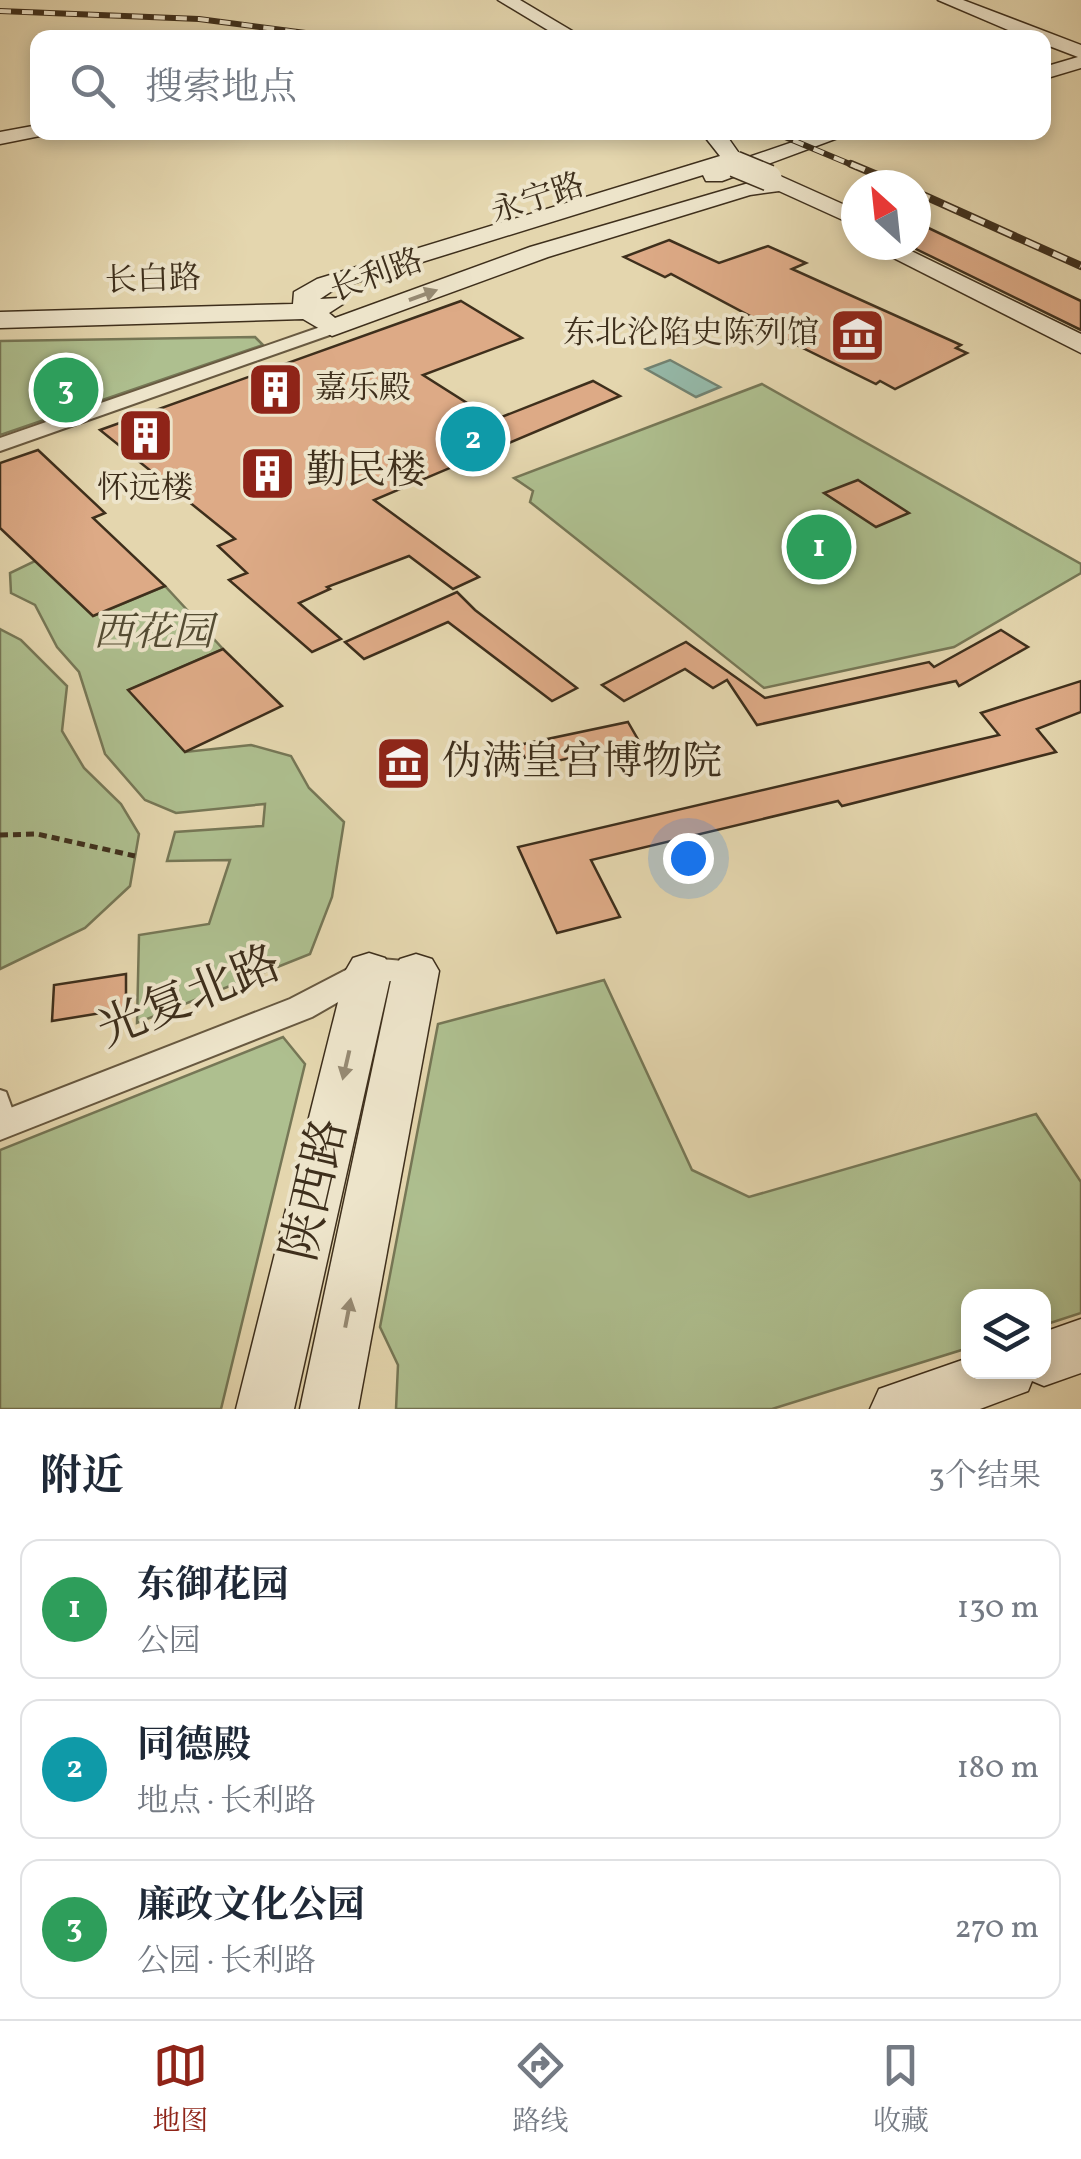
<!DOCTYPE html>
<html lang="zh">
<meta charset="utf-8">
<style>
:root{--surface:#fff;--page:#f2f2f3;--text:#1f2937;--muted:#747a83;--line:#e0e1e3;--accent:#8f2418}
body{margin:0;font-family:Vollkorn,"Noto Serif SC",serif;background:var(--page);color:var(--text)}
.controls{position:absolute;right:30px;bottom:30px;display:grid;overflow:hidden;border-radius:20px;box-shadow:0 5px 15px #0003}
.controls button{width:90px;height:90px;display:grid;place-items:center;padding:0;border:0;border-bottom:2px solid var(--line);background:var(--surface);color:var(--text);font:50px sans-serif}
.compass{position:absolute;left:841px;top:170px;width:90px;height:90px;border-radius:50%;background:var(--surface);box-shadow:0 5px 15px #0003;rotate:333deg}
.you{position:absolute;left:688px;top:858px;width:35px;height:35px;margin:-25px;border:8px solid #fff;border-radius:50%;background:#1a73e8;box-shadow:0 0 0 15px #1a73e833}
.badge{display:grid;place-items:center;width:65px;height:65px;border-radius:50%;background:var(--accent);color:#fff;font-size:32px;font-weight:700}
.pin{position:absolute;translate:-50% -50%;border:5px solid #fff;box-shadow:0 2px 10px #0006}
.list{margin:0;padding:0;list-style:none}
h2{display:flex;justify-content:space-between;align-items:center;height:130px;margin:0;padding:0 40px;font-size:42px}
h2 small{font-size:32px;font-weight:400;color:var(--muted)}
.list li{display:grid;grid-template-columns:65px 1fr auto;gap:30px;align-items:center;box-sizing:border-box;height:140px;margin:0 20px 20px;padding:0 20px;border:2px solid var(--line);border-radius:20px}
.list b{display:block;font-size:38px;white-space:nowrap}
.list p{margin:0;font-size:32px;white-space:nowrap;color:var(--muted)}
.list em{font-size:32px;font-style:normal;color:var(--muted)}
.icon{flex:none;width:55px;height:55px;fill:none;stroke:currentColor;stroke-width:2;stroke-linecap:round;stroke-linejoin:round}
.map{position:relative;flex:none;width:1081px;height:1409px;overflow:hidden}
.search{position:absolute;background:var(--surface);box-shadow:0 5px 15px #0003;left:30px;right:30px;top:30px;height:110px;display:flex;align-items:center;gap:25px;box-sizing:border-box;padding:0 35px;border-radius:20px;color:var(--muted);font-size:38px}
.sheet{height:610px;background:var(--surface)}
nav{display:flex;justify-content:space-around;align-items:center;box-sizing:border-box;height:140px;border-top:2px solid var(--line);background:var(--surface);font-size:28px;color:var(--muted)}
nav a{display:grid;justify-items:center;gap:5px}
nav .on{color:var(--accent)}
.map>svg:first-child{display:block}
.green{fill:#aebf8f;stroke:#767756;stroke-width:2.5}
.water{fill:#95b9a9;stroke:#728271;stroke-width:2.5}
.building{fill:#ddaa86;stroke:#3e2f1c;stroke-width:2.5}
.lines{fill:none;stroke-linecap:round;stroke-linejoin:round}
.lane-casing{stroke:#685940;stroke-width:4}
.street-casing{stroke:#685940;stroke-width:4}
.secondary-casing{stroke:#3e2f1c;stroke-width:3}
.path{stroke:#3e2f1c;stroke-width:5;stroke-dasharray:8 5;stroke-linecap:butt}
.lane{fill:#ede4ca;fill-rule:evenodd}
.street{fill:#ede4ca;fill-rule:evenodd}
.secondary{fill:#ede4ca;fill-rule:evenodd}
.rail-far1-casing{stroke:#3e2f1c;stroke-width:6}
.rail-casing{stroke:#3e2f1c;stroke-width:8}
.rail-far1{stroke:#ede4ca;stroke-width:4;stroke-dasharray:11;stroke-linecap:butt}
.rail{stroke:#ede4ca;stroke-width:5;stroke-dasharray:15;stroke-linecap:butt}
.secondary-bridge-far1-casing{stroke:#3e2f1c;stroke-width:22;stroke-linecap:butt}
.secondary-bridge-casing{stroke:#3e2f1c;stroke-width:28;stroke-linecap:butt}
.secondary-bridge-far1{stroke:#ede4ca;stroke-width:20}
.secondary-bridge{stroke:#ede4ca;stroke-width:25}
.oneway{fill:#968a73}
.labels{text-anchor:middle;dominant-baseline:central;stroke-width:8;stroke-linejoin:round;paint-order:stroke}
.far-street-label{font-size:32px;fill:#3e2f1c;stroke:#ede4ca}
.far-poi-label{font-size:32px;fill:#3e2f1c;stroke:#ede4ca;text-anchor:end}
.poi-label{font-size:40px;fill:#3e2f1c;stroke:#ede4ca;text-anchor:start}
.park-label{font-size:40px;font-style:italic;fill:#544c33;stroke:#ede4ca}
.near-street-label{font-size:48px;fill:#3e2f1c;stroke:#ede4ca}
</style>
<div class="map">
<svg width="1081" height="1409" viewBox="0 0 1081 1409">
<rect width="100%" height="100%" fill="#e4d6ae"/>
<filter id="stains"><feTurbulence type="fractalNoise" baseFrequency=".002" numOctaves="4"/><feColorMatrix values="0 0 0 0 .2 0 0 0 0 .09 0 0 0 0 .02 0 0 0 .5 -.17"/></filter>
<radialGradient id="worn" r=".72"><stop offset=".6" stop-color="#630" stop-opacity="0"/><stop offset="1" stop-color="#630" stop-opacity=".3"/></radialGradient>
<g class="green">
<path d="M255,337L263,345L0,435V341Z"/>
<path d="M762,384L1081,564V573L954,647L764,688L530,502L533,491L514,478Z"/>
<path d="M37,560L93,616L165,586L223,649L129,690L185,752L251,745L291,756L309,788L344,822L332,897L310,954L137,1023L139,935L209,924L230,860L167,861L175,832L263,826L265,804L176,813L145,800L105,754L79,672L57,647L35,605L11,593L10,573Z"/>
<path d="M0,629L21,640L67,686L62,731L84,768L121,804L139,834L130,886L85,928L0,969Z"/>
<path d="M604,980L692,1170L749,1197L1036,1114L1081,1182V1313L1044,1325V1296H968V1348L772,1409H396L398,1365L380,1327L438,1024Z"/>
<path d="M283,1037L305,1064L221,1409H0V1150Z"/>
</g>
<path class="water" d="M670,360L720,387L696,397L646,369Z"/>
<g class="building">
<path d="M916,222L1081,301V330L916,249Z"/>
<path d="M669,240L719,263L768,246L806,263L792,269L961,345L956,348L967,353L895,389L880,381L876,384L756,325L763,323L671,274L665,277L624,257Z"/>
<path d="M461,301L522,338L423,375L494,420L593,381L620,396L374,500L479,577L453,589L409,556L327,587L330,589L299,603L341,639L312,652L229,580L247,573L218,546L235,539L100,430Z"/>
<path d="M38,450L105,513L93,518L165,586L93,616L0,528V463Z"/>
<path d="M858,480L909,513L876,527L824,493Z"/>
<path d="M457,592L475,610L577,688L552,701L448,622L364,659L345,642Z"/>
<path d="M1001,630L1028,647L959,686L956,681L757,725L727,680L713,688L685,669L624,701L602,685L686,642L765,698L929,662L934,667Z"/>
<path d="M223,649L282,706L185,752L128,690Z"/>
<path d="M1081,681V712L1037,729L1056,752L842,806L838,801L591,860L620,917L557,933L518,847L999,735L981,713Z"/>
<path d="M628,722L640,743L529,767L519,745Z"/>
<path d="M126,974V1009L52,1021L54,985Z"/>
</g>
<g class="lines">
<defs>
<path id="lane" d="M0,1090L6,1092L17,1122L15,1127L9,1129L3,1127L0,1120Z"/>
<g id="street">
<path d="M332,323L338,324V332L0,451V438Z"/>
<path d="M369,958L427,963L431,971L427,979L373,982L312,1017L0,1140V1112L290,999Z"/>
</g>
<g id="secondary">
<path d="M498,0H520L584,38H561Z"/>
<path d="M938,0H963L1081,45V68L1044,79V67L1078,57L1044,44V38H1027Z"/>
<path d="M38,125V132H48L45,135L0,144V132Z"/>
<path d="M701,132H724L743,159L822,132H854L722,181H706L703,175L335,289L320,299L339,298L343,304L329,313L335,318L530,247L759,180L761,173L769,171L856,210V226L779,191L750,195L548,257L332,336L303,319L0,328V312L293,304L294,292L317,279L720,156Z"/>
<path d="M868,245H899L1081,334V353Z"/>
<path d="M369,953L385,958L392,970L294,1409H236L346,970L353,958Z"/>
<path d="M416,954L432,959L439,971L358,1409H300L393,971L400,959Z"/>
<path d="M1081,1319V1373L1044,1386L1032,1381L1028,1391L980,1409H870L879,1389L968,1358V1372H1044V1332Z"/>
</g>
</defs>
<use href="#lane" class="lane-casing"/>
<use href="#street" class="street-casing"/>
<use href="#secondary" class="secondary-casing"/>
<path class="path" d="M0,835L37,834L135,856"/>
<use href="#lane" class="lane"/>
<use href="#street" class="street"/>
<use href="#secondary" class="secondary"/>
<defs>
<g id="rail-far1">
<path d="M0,11L199,19L344,38"/>
<path d="M773,132L857,167"/>
</g>
<g id="rail">
<path d="M851,164L901,185"/>
<path d="M916,192L1081,266"/>
</g>
</defs>
<use href="#rail-far1" class="rail-far1-casing"/>
<use href="#rail" class="rail-casing"/>
<use href="#rail-far1" class="rail-far1"/>
<use href="#rail" class="rail"/>
<defs>
<path id="secondary-bridge-far1" d="M735,164L741,167"/>
<path id="secondary-bridge" d="M735,164L769,178"/>
</defs>
<use href="#secondary-bridge-far1" class="secondary-bridge-far1-casing"/>
<use href="#secondary-bridge" class="secondary-bridge-casing"/>
<use href="#secondary-bridge-far1" class="secondary-bridge-far1"/>
<use href="#secondary-bridge" class="secondary-bridge"/>
</g>
<defs><path id="oneway-solid" d="M-6-.8H1V-3.2L6.5 0L1 3.2V.8H-6Z" transform="scale(2.5)"/></defs>
<g class="oneway">
<use href="#oneway-solid" transform="translate(423 295) rotate(-20)"/>
<use href="#oneway-solid" transform="translate(346 1065) rotate(103)"/>
<use href="#oneway-solid" transform="translate(348 1313) rotate(-79)"/>
</g>
<defs>
<symbol id="museum-square" viewBox="-11 -11 22 22"><rect x="-9" y="-9" width="18" height="18" rx="4" fill="#8f2418" stroke="#ede4ca"/><path d="M0-6L6-3V-2H-6V-3ZM-5-1h2V3h-2ZM-1-1h2V3h-2ZM3-1h2V3H3ZM-6 4H6V6H-6Z" fill="#fff"/></symbol>
<symbol id="building-square" viewBox="-11 -11 22 22"><rect x="-9" y="-9" width="18" height="18" rx="4" fill="#8f2418" stroke="#ede4ca"/><path d="M-4-6H4V6H1V3H-1V6H-4ZM-2.5-4.3h1.7v1.8h-1.7ZM.8-4.3h1.7v1.8H.8ZM-2.5-1h1.7V.8h-1.7ZM.8-1h1.7V.8H.8Z" fill="#fff"/></symbol>
</defs>
<g fill-rule="evenodd">
<use href="#museum-square" x="826" y="304" width="63" height="63"/>
<use href="#building-square" x="244" y="358" width="63" height="63"/>
<use href="#building-square" x="114" y="404" width="63" height="63"/>
<use href="#building-square" x="236" y="442" width="63" height="63"/>
<use href="#museum-square" x="372" y="732" width="63" height="63"/>
</g>
<g class="labels">
<g class="far-street-label">
<text transform="translate(538 200) rotate(-18)">永宁路</text>
<text transform="translate(377 277) rotate(-20)">长利路</text>
<text transform="translate(153 281) rotate(-2)">长白路</text>
</g>
<g class="far-poi-label">
<text x="819" y="335">东北沦陷史陈列馆</text>
<text x="315" y="390" text-anchor="start">嘉乐殿</text>
<text x="145" y="490" text-anchor="middle">怀远楼</text>
</g>
<g class="poi-label">
<text x="306" y="473">勤民楼</text>
<text x="442" y="764">伪满皇宫博物院</text>
</g>
<g class="park-label">
<text x="153" y="635">西花园</text>
</g>
<g class="near-street-label">
<text transform="translate(190 999) rotate(-22)">光复北路</text>
<text transform="translate(317 1190) rotate(-77)">陕西路</text>
</g>
</g>
<rect width="100%" height="100%" filter="url(#stains)"/>
<rect width="100%" height="100%" fill="url(#worn)"/>
</svg>
<div class="controls">
<button><svg class="icon" aria-label="layers" viewBox="0 0 24 24"><path d="M12 4l9 5-9 5-9-5zM3 14l9 5 9-5"/></svg></button>
</div>
<svg class="compass" viewBox="-18 -18 36 36"><path d="M0-13l5 13h-10z" fill="#e53935"/><path d="M0 13l5-13h-10z" fill="#747a83"/></svg>
<div class="you"></div>
<div class="pin badge" style="left:819px;top:547px;background:#2e9e5b">1</div>
<div class="pin badge" style="left:473px;top:439px;background:#0f9aa8">2</div>
<div class="pin badge" style="left:66px;top:390px;background:#2e9e5b">3</div>
<div class="search"><svg class="icon" aria-label="search" viewBox="0 0 24 24"><circle cx="10" cy="10" r="6"/><path d="M15 15l6 6"/></svg>搜索地点</div>
</div>
<section class="sheet">
<h2>附近<small>3个结果</small></h2>
<ul class="list">
<li><span class="badge" style="background:#2e9e5b">1</span><div><b>东御花园</b><p>公园</p></div><em>130 m</em></li>
<li><span class="badge" style="background:#0f9aa8">2</span><div><b>同德殿</b><p>地点 · 长利路</p></div><em>180 m</em></li>
<li><span class="badge" style="background:#2e9e5b">3</span><div><b>廉政文化公园</b><p>公园 · 长利路</p></div><em>270 m</em></li>
</ul>
</section>
<nav>
<a class="on"><svg class="icon" aria-label="map" viewBox="0 0 24 24"><path d="M3 6l6-2 6 2 6-2v14l-6 2-6-2-6 2zM9 4v14M15 6v14"/></svg>地图</a>
<a><svg class="icon" aria-label="directions" viewBox="0 0 24 24"><path d="M12 3l9 9-9 9-9-9zM9 14v-3h6M13 9l2 2-2 2"/></svg>路线</a>
<a><svg class="icon" aria-label="saved" viewBox="0 0 24 24"><path d="M7 4h10v16l-5-4-5 4z"/></svg>收藏</a>
</nav>
